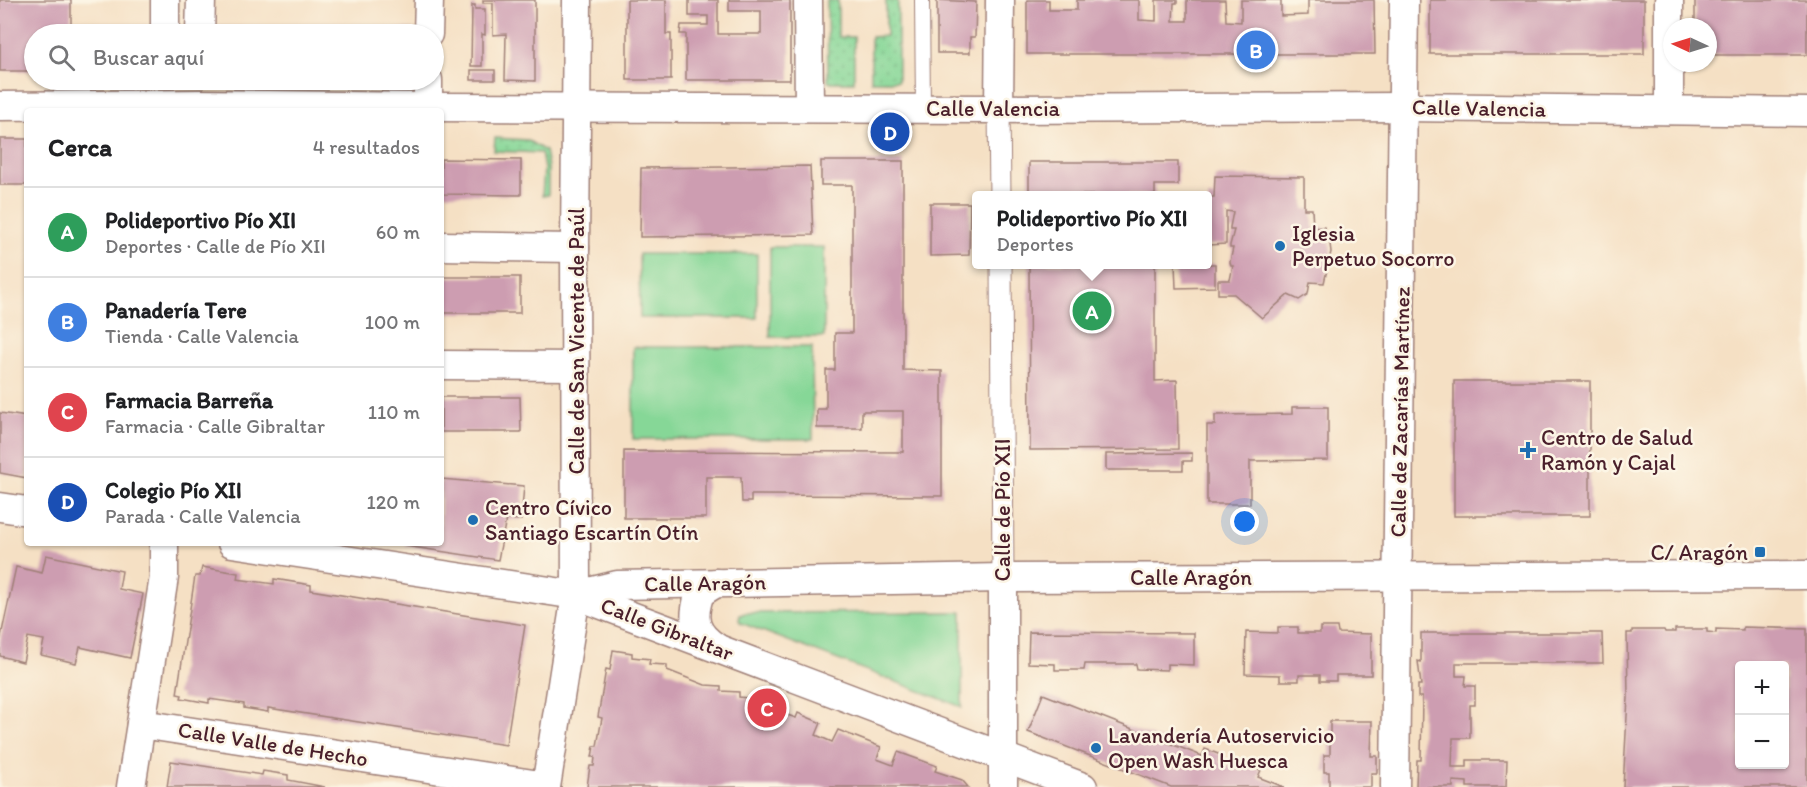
<!DOCTYPE html>
<html lang="es">
<meta charset="utf-8">
<style>
:root{--surface:#fff;--page:#f2f2f2;--text:#202124;--muted:#757577;--line:#e0e0e0;--accent:#111827}
body{margin:0;font-family:Itim,sans-serif;background:var(--page);color:var(--text)}
.controls{position:absolute;right:18px;bottom:18px;display:grid;overflow:hidden;border-radius:6px;box-shadow:0 2px 4px #0004}
.controls button{width:54px;height:54px;display:grid;place-items:center;padding:0;border:0;border-bottom:2px solid var(--line);background:var(--surface);color:var(--text);font:30px sans-serif}
.compass{position:absolute;left:1663px;top:18px;width:54px;height:54px;border-radius:50%;background:var(--surface);box-shadow:0 2px 4px #0004;rotate:274deg}
.you{position:absolute;left:1245px;top:522px;width:21px;height:21px;margin:-15px;border:4px solid #fff;border-radius:50%;background:#1a73e8;box-shadow:0 0 0 9px #1a73e833}
.badge{display:grid;place-items:center;width:39px;height:39px;border-radius:50%;background:var(--accent);color:#fff;font-size:20px;font-weight:700}
.pin{position:absolute;translate:-50% -50%;border:3px solid #fff;box-shadow:0 2px 6px #0006}
.popup{position:absolute;left:972px;top:191px;width:240px;height:78px;box-sizing:border-box;display:grid;place-content:center;border-radius:6px;background:var(--surface);filter:drop-shadow(0 2px 4px #0005);font-size:20px;white-space:nowrap;color:var(--muted)}
.popup b{font-size:22px;color:var(--text)}
.popup::after{content:'';position:absolute;left:50%;top:100%;margin-left:-12px;border:12px solid transparent;border-top-color:var(--surface)}
.list{margin:0;padding:0;list-style:none}
h2{display:flex;justify-content:space-between;align-items:center;height:78px;margin:0;padding:0 24px;font-size:26px}
h2 small{font-size:20px;font-weight:400;color:var(--muted)}
.list li{display:grid;grid-template-columns:39px 1fr auto;gap:18px;align-items:center;box-sizing:border-box;height:90px;padding:0 24px;border-top:2px solid var(--line)}
.list b{display:block;font-size:22px;white-space:nowrap}
.list p{margin:0;font-size:20px;white-space:nowrap;color:var(--muted)}
.list em{font-size:20px;font-style:normal;color:var(--muted)}
.icon{flex:none;width:33px;height:33px;fill:none;stroke:currentColor;stroke-width:2;stroke-linecap:round;stroke-linejoin:round}
.map{position:relative;flex:none;width:1807px;height:787px;overflow:hidden}
.search{position:absolute;background:var(--surface);box-shadow:0 2px 4px #0004;left:24px;top:24px;width:420px;height:66px;display:flex;align-items:center;gap:15px;box-sizing:border-box;padding:0 21px;border-radius:33px;color:var(--muted);font-size:22px}
.panel{position:absolute;background:var(--surface);box-shadow:0 2px 4px #0004;left:24px;top:108px;width:420px;height:438px;border-radius:6px}
.map>svg:first-child{display:block}
.green{fill:#86d797;stroke:#687b61;stroke-width:1.5}
.garden{fill:url(#garden-dots);stroke:#687b61;stroke-width:1.5}
.building{fill:#cd9db1;fill-rule:evenodd}
.lines{fill:none;stroke-linecap:round;stroke-linejoin:round}
.service-casing{stroke:#a08078;stroke-width:16}
.pedestrian-casing{stroke:#a08078;stroke-width:23}
.minor-casing{stroke:#a08078;stroke-width:31}
.service{stroke:#fff;stroke-width:14}
.pedestrian{stroke:#fff;stroke-width:21}
.minor{stroke:#fff;stroke-width:28}
.poi-dot{fill:#1f6fb2;stroke:#fcf5e5;stroke-width:2}
.labels{text-anchor:middle;dominant-baseline:central;stroke-width:5;stroke-linejoin:round;paint-order:stroke}
.street-label{font-size:22px;fill:#4a1f2b;stroke:#fcf5e5}
.poi-label{font-size:22px;fill:#4a1f2b;stroke:#fcf5e5;text-anchor:start}
</style>
<div class="map">
<svg width="1807" height="787" viewBox="0 0 1807 787">
<defs>
<pattern id="garden-dots" width="8" height="8" patternUnits="userSpaceOnUse" patternTransform="scale(1.5)"><rect width="8" height="8" fill="#86d797"/><path d="M2 2h.1M6 6h.1" fill="none" stroke="#75b882" stroke-width="1.8" stroke-linecap="round"/></pattern>
</defs>
<rect width="100%" height="100%" fill="#fcf5e5"/>
<filter id="ink" filterUnits="userSpaceOnUse"><feTurbulence type="fractalNoise" baseFrequency=".0167" numOctaves="2"/><feDisplacementMap in="SourceGraphic" scale="12" xChannelSelector="R" yChannelSelector="G"/><feConvolveMatrix kernelMatrix="1 2 1 2 8 2 1 2 1" color-interpolation-filters="sRGB"/></filter>
<filter id="wash" filterUnits="userSpaceOnUse"><feTurbulence type="fractalNoise" baseFrequency=".008" numOctaves="4" result="noise"/><feDisplacementMap in="SourceGraphic" scale="24" xChannelSelector="R" yChannelSelector="G"/><feGaussianBlur stdDeviation="1.35" result="paint"/><feColorMatrix in="noise" values="0 0 0 0 0 0 0 0 0 0 0 0 0 0 0 0 0 1.4 0 .05"/><feComposite in="paint" operator="in"/></filter>
<g filter="url(#wash)">
<rect width="100%" height="100%" fill="#f5e0c4"/>
<g class="green">
<rect x="770" y="247" width="54" height="90"/>
<path d="M639,254H757V318H640Z"/>
<path d="M633,347H812L813,439H633Z"/>
<path d="M962,612V707L741,623L739,620L740,615L745,613Z"/>
</g>
<g class="garden">
<path d="M827,0H838V37H854V82H828Z"/>
<path d="M886,0H898V81H871V37L886,36Z"/>
<path d="M495,138L527,140L545,151L548,167V195L542,196L544,169L541,153L494,151Z"/>
</g>
<g id="blocks">
<g class="building">
<path d="M0,0H71V34H34V71H0Z"/>
<path d="M483,0H535V81L505,80L506,34L493,35V3H483Z"/>
<path d="M627,0H666V34H671V80H627Z"/>
<path d="M689,0H718V34H761V11H729V0H790V80H686V34H680L681,25H708V16H689Z"/>
<path d="M937,0L976,2L975,37H970V53H937Z"/>
<path d="M1027,0H1049V10H1077V0H1139V20L1156,21V0H1177V3H1174L1173,21H1187V0H1225L1226,21L1241,22V0H1281V16L1308,15V0H1374L1375,54H1027Z"/>
<rect x="1430" y="0" width="214" height="54"/>
<path d="M1695,0H1807V55H1708V27H1695Z"/>
<path d="M472,5H475V9H485V35L482,34V66H471Z"/>
<path d="M215,27L413,29L412,34H215Z"/>
<rect x="471" y="70" width="24" height="10"/>
<rect x="0" y="139" width="27" height="46"/>
<path d="M441,159L521,160V195L441,194Z"/>
<path d="M821,161H903V370L942,371V496L751,495V502H742L741,477H706V518H624V451L903,452V411H862V428H817V409H826V370H835V333H852V185H821Z"/>
<path d="M1029,162H1178V185H1155V195H1029Z"/>
<path d="M810,166L813,235L640,237L641,168Z"/>
<path d="M1215,176L1304,177V209H1312L1313,228L1324,227L1330,244L1331,252L1324,283L1310,282L1308,294L1299,300L1288,295L1262,318L1234,294H1218V280H1230L1233,266H1231L1230,262L1233,248H1230V245L1234,230H1230V227L1233,212L1226,211V244L1208,245V197H1214Z"/>
<path d="M930,203H970L969,255L930,256Z"/>
<path d="M1029,264H1155V381L1177,380L1178,449L1030,450Z"/>
<path d="M1175,264H1215V287L1176,288Z"/>
<rect x="441" y="277" width="79" height="36"/>
<rect x="1454" y="381" width="136" height="135"/>
<path d="M441,397H520L521,432H441Z"/>
<path d="M1292,407H1328V460L1250,461V504H1207V425H1215V415L1292,414Z"/>
<path d="M0,413L27,417V478L0,473Z"/>
<path d="M1192,453V461H1183V470H1106V454Z"/>
<path d="M441,479L524,486L521,520L506,519L498,560L406,546V543H441Z"/>
<path d="M46,555L122,571L119,589L143,594L130,658L80,647L76,663L41,655L44,640L28,637L23,662L0,656V641L16,567L42,573Z"/>
<path d="M202,567L238,573L237,579L274,584V579L311,585V590L525,625L506,745L268,708V712L244,708V704L209,699V703L181,698L182,695L177,694L195,576H200Z"/>
<path d="M1278,627H1298V633H1320V627H1337L1338,633L1371,634V675H1336V681H1320V675H1299V681H1280V675L1245,674L1246,632L1278,633Z"/>
<path d="M1743,627L1807,629V787H1623L1628,698L1627,633H1632V630H1664L1665,632H1675V629H1707V632L1716,633V629L1743,630ZM1740,666H1785V765L1740,764Z"/>
<path d="M1029,632L1194,633V665L1167,664V670L1137,669L1136,664H1085L1084,670H1055V664L1028,663Z"/>
<path d="M1421,633H1602L1603,663H1456V676H1466L1465,686H1475V705H1470V738H1453L1452,767H1467V760H1507L1506,787H1467V782L1453,781V787H1416L1417,760H1421L1422,697H1418V685H1421L1418,661L1421,662Z"/>
<path d="M613,650L632,653V657L650,659L649,664L667,665V670L705,685L721,686V691L739,692V697L756,699L755,703L774,705L773,710L796,718L798,713L821,723L816,735L832,742L838,730L881,747L877,759L893,765L898,752L937,766L935,771L962,780L968,787H587L590,766H594L595,757H592L594,746H597L602,718L598,717L606,669L610,670Z"/>
<path d="M1043,694L1202,756L1205,749L1221,755L1219,762L1241,770L1244,764L1261,770L1258,777L1284,787H1171L1028,732Z"/>
<path d="M1330,721H1372L1371,756H1377V773H1371V787H1329V772H1324V755H1330Z"/>
<path d="M171,761L262,775L263,771L288,775V780L325,787H167Z"/>
</g>
</g>
</g>
<g filter="url(#ink)">
<use href="#blocks" fill-opacity="0" stroke="#a08078" stroke-width="1.5"/>
<g class="lines">
<defs>
<path id="service" d="M922,0L923,108"/>
<g id="pedestrian">
<path d="M999,109L1000,196"/>
<path d="M1001,264L1003,578"/>
</g>
<g id="minor">
<path d="M808,0L809,107"/>
<path d="M1669,0V110"/>
<path d="M165,34V0"/>
<path d="M200,34L201,0"/>
<path d="M428,34L429,0"/>
<path d="M0,106L199,104L428,107L999,109L1403,107L1807,112"/>
<path d="M428,107V80"/>
<path d="M999,109L1000,0"/>
<path d="M441,246L575,248"/>
<path d="M441,365L575,366"/>
<path d="M0,507L27,511"/>
<path d="M232,543L576,595L1083,787"/>
<path d="M1003,578V787"/>
<path d="M716,583L700,593C691,619 694,633 717,648"/>
<path d="M576,595L617,585L1003,578L1807,575"/>
<path d="M141,724L546,786"/>
<path d="M131,787L164,577V543"/>
<path d="M546,787L576,595L575,248L577,0"/>
<path d="M1395,787L1404,0"/>
</g>
</defs>
<use href="#service" class="service-casing"/>
<use href="#pedestrian" class="pedestrian-casing"/>
<use href="#minor" class="minor-casing"/>
<use href="#service" class="service"/>
<use href="#pedestrian" class="pedestrian"/>
<use href="#minor" class="minor"/>
</g>
</g>
<g class="poi-dot">
<circle cx="1280" cy="246" r="6"/>
<path d="M1525 441h6v6h6v6h-6v6h-6v-6h-6v-6h6z"/>
<circle cx="473" cy="520" r="6"/>
<rect x="1754" y="546" width="12" height="12" rx="3"/>
<circle cx="1096" cy="748" r="6"/>
</g>
<g class="labels">
<g class="street-label">
<text x="993" y="108">Calle Valencia</text>
<text transform="translate(1479 108) rotate(1)">Calle Valencia</text>
<text transform="translate(576 341) rotate(-90)">Calle de San Vicente de Paúl</text>
<text transform="translate(1400 412) rotate(-89)">Calle de Zacarías Martínez</text>
<text transform="translate(1002 510) rotate(-90)">Calle de Pío XII</text>
<text x="1191" y="577">Calle Aragón</text>
<text transform="translate(705 583) rotate(-1)">Calle Aragón</text>
<text transform="translate(667 629) rotate(21)">Calle Gibraltar</text>
<text transform="translate(273 744) rotate(9)">Calle Valle de Hecho</text>
</g>
<g class="poi-label">
<text x="1292" y="233">Iglesia<tspan x="1292" dy="25">Perpetuo Socorro</tspan></text>
<text x="1541" y="437">Centro de Salud<tspan x="1541" dy="25">Ramón y Cajal</tspan></text>
<text x="485" y="507">Centro Cívico<tspan x="485" dy="25">Santiago Escartín Otín</tspan></text>
<text x="1748" y="552" text-anchor="end">C/ Aragón</text>
<text x="1108" y="735">Lavandería Autoservicio<tspan x="1108" dy="25">Open Wash Huesca</tspan></text>
</g>
</g>
</svg>
<div class="controls">
<button>+</button>
<button>−</button>
</div>
<svg class="compass" viewBox="-18 -18 36 36"><path d="M0-13l5 13h-10z" fill="#e53935"/><path d="M0 13l5-13h-10z" fill="#757577"/></svg>
<div class="you"></div>
<div class="pin badge" style="left:1092px;top:311px;background:#2e9e5b">A</div>
<div class="popup"><b>Polideportivo Pío XII</b>Deportes</div>
<div class="pin badge" style="left:1256px;top:50px;background:#3f7fe0">B</div>
<div class="pin badge" style="left:767px;top:708px;background:#e0444e">C</div>
<div class="pin badge" style="left:890px;top:132px;background:#1a4fb4">D</div>
<div class="search"><svg class="icon" aria-label="search" viewBox="0 0 24 24"><circle cx="10" cy="10" r="6"/><path d="M15 15l6 6"/></svg>Buscar aquí</div>
<section class="panel">
<h2>Cerca<small>4 resultados</small></h2>
<ul class="list">
<li><span class="badge" style="background:#2e9e5b">A</span><div><b>Polideportivo Pío XII</b><p>Deportes · Calle de Pío XII</p></div><em>60 m</em></li>
<li><span class="badge" style="background:#3f7fe0">B</span><div><b>Panadería Tere</b><p>Tienda · Calle Valencia</p></div><em>100 m</em></li>
<li><span class="badge" style="background:#e0444e">C</span><div><b>Farmacia Barreña</b><p>Farmacia · Calle Gibraltar</p></div><em>110 m</em></li>
<li><span class="badge" style="background:#1a4fb4">D</span><div><b>Colegio Pío XII</b><p>Parada · Calle Valencia</p></div><em>120 m</em></li>
</ul>
</section>
</div>
